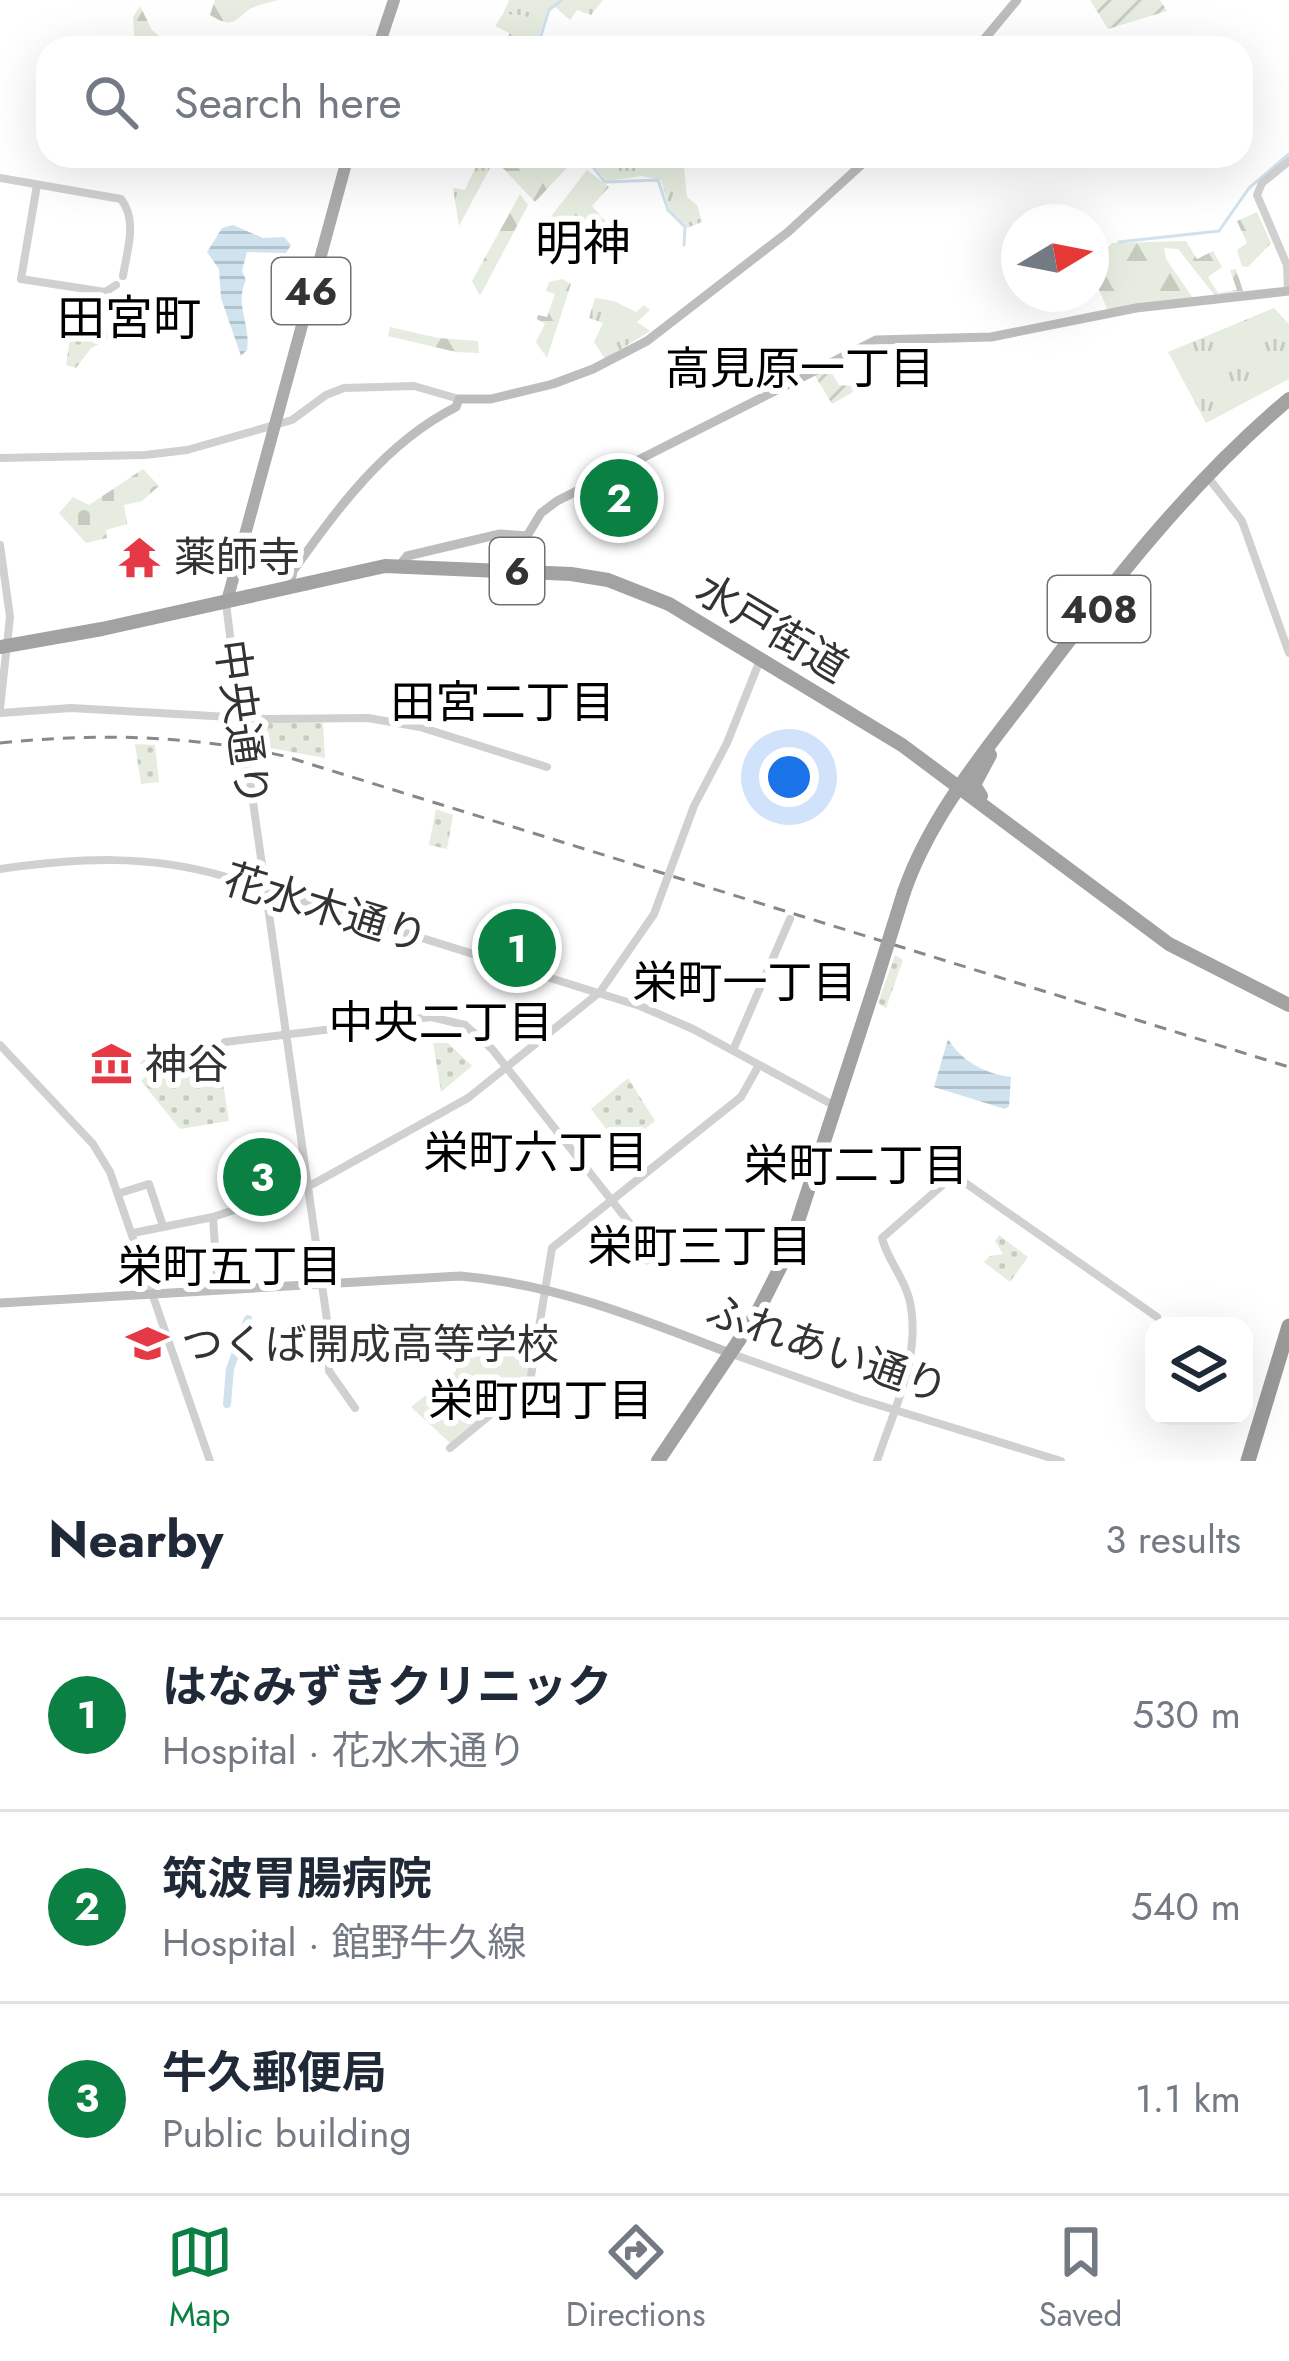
<!DOCTYPE html>
<meta charset="utf-8">
<style>
:root{--surface:#fff;--page:#f6f6f7;--text:#1f2937;--muted:#747a83;--line:#e0e1e3;--accent:#0b8043}
body{margin:0;font-family:Jost,"Noto Sans JP",sans-serif;background:var(--page);color:var(--text)}
.controls{position:absolute;right:36px;bottom:36px;display:grid;overflow:hidden;border-radius:24px;box-shadow:0 12px 48px #0002}
.controls button{width:108px;height:108px;display:grid;place-items:center;padding:0;border:0;border-bottom:3px solid var(--line);background:var(--surface);color:var(--text);font:60px sans-serif}
.compass{position:absolute;left:1001px;top:204px;width:108px;height:108px;border-radius:50%;background:var(--surface);box-shadow:0 12px 48px #0002;rotate:80deg}
.you{position:absolute;left:789px;top:777px;width:42px;height:42px;margin:-30px;border:9px solid #fff;border-radius:50%;background:#1a73e8;box-shadow:0 0 0 18px #1a73e833}
.badge{display:grid;place-items:center;width:78px;height:78px;border-radius:50%;background:var(--accent);color:#fff;font-size:39px;font-weight:700}
.pin{position:absolute;translate:-50% -50%;border:6px solid #fff;box-shadow:0 3px 12px #0006}
.list{margin:0;padding:0;list-style:none}
h2{display:flex;justify-content:space-between;align-items:center;height:156px;margin:0;padding:0 48px;font-size:51px}
h2 small{font-size:39px;font-weight:400;color:var(--muted)}
.list li{display:grid;grid-template-columns:78px 1fr auto;gap:36px;align-items:center;box-sizing:border-box;height:192px;padding:0 48px;border-top:3px solid var(--line)}
.list b{display:block;font-size:45px;white-space:nowrap}
.list p{margin:0;font-size:39px;white-space:nowrap;color:var(--muted)}
.list em{font-size:39px;font-style:normal;color:var(--muted)}
.icon{flex:none;width:66px;height:66px;fill:none;stroke:currentColor;stroke-width:2;stroke-linecap:round;stroke-linejoin:round}
.map{position:relative;flex:none;width:1289px;height:1461px;overflow:hidden}
.search{position:absolute;background:var(--surface);box-shadow:0 12px 48px #0002;left:36px;right:36px;top:36px;height:132px;display:flex;align-items:center;gap:30px;box-sizing:border-box;padding:0 42px;border-radius:36px;color:var(--muted);font-size:45px}
.sheet{height:732px;background:var(--surface)}
nav{display:flex;justify-content:space-around;align-items:center;box-sizing:border-box;height:168px;border-top:3px solid var(--line);background:var(--surface);font-size:33px;color:var(--muted)}
nav a{display:grid;justify-items:center;gap:6px}
nav .on{color:var(--accent)}
.map>svg:first-child{display:block}
.grass{fill:url(#grass-tufts)}
.forest{fill:url(#forest-firs)}
.cemetery{fill:url(#cemetery-stones)}
.park{fill:url(#park-dots)}
.garden{fill:url(#garden-furrows)}
.pitch{fill:#e6ecdf}
.water{fill:url(#water-rules)}
.lines{fill:none;stroke-linecap:round;stroke-linejoin:round}
.stream{stroke:#cfe2ee;stroke-width:3}
.river{stroke:#cfe2ee;stroke-width:8}
.tertiary{stroke:#d0d0d0;stroke-width:8}
.secondary{stroke:#bdbdbd;stroke-width:9}
.primary{stroke:#ababab;stroke-width:12}
.trunk{stroke:#a2a2a2;stroke-width:14}
.motorway{stroke:#9a9a9a;stroke-width:15}
.rail{stroke:#888;stroke-width:3;stroke-dasharray:12 9;stroke-linecap:butt}
.tertiary-bridge{stroke:#d0d0d0;stroke-width:8}
.trunk-bridge{stroke:#a2a2a2;stroke-width:14}
.labels{text-anchor:middle;dominant-baseline:central;stroke-width:12;stroke-linejoin:round;paint-order:stroke}
.shield{fill:#fff;stroke:#707070;stroke-width:3}
.shield-label{font-size:39px;font-weight:bold;fill:#333}
.poi-label{font-size:42px;fill:#333;stroke:#fff;text-anchor:start}
.street-label{font-size:42px;fill:#333;stroke:#fff}
.neighbourhood-label{font-size:45px;fill:#000;stroke:#fff}
.quarter-label{font-size:48px;fill:#000;stroke:#fff}
</style>
<div class="map">
<svg width="1289" height="1461" viewBox="0 0 1289 1461">
<defs>
<pattern id="grass-tufts" width="24" height="20" patternUnits="userSpaceOnUse" patternTransform="scale(3)"><rect width="24" height="20" fill="#e6ecdf"/><path d="M3 7l-1-3M5 7V3M7 7l1-3M15 17l-1-3M17 17v-4M19 17l1-3" fill="none" stroke="#c6cbc0"/></pattern>
<pattern id="forest-firs" width="22" height="20" patternUnits="userSpaceOnUse" patternTransform="scale(3)"><rect width="22" height="20" fill="#e6ecdf"/><path d="M5 1l3.5 6h-7zM16 11l3.5 6h-7z" fill="#c6cbc0"/></pattern>
<pattern id="cemetery-stones" width="16" height="16" patternUnits="userSpaceOnUse" patternTransform="scale(3)"><rect width="16" height="16" fill="#e6ecdf"/><path d="M2 7V4a2 2 0 0 1 4 0v3zM10 15v-3a2 2 0 0 1 4 0v3z" fill="#c6cbc0"/></pattern>
<pattern id="park-dots" width="8" height="8" patternUnits="userSpaceOnUse" patternTransform="scale(3)"><rect width="8" height="8" fill="#e6ecdf"/><path d="M2 2h.1M6 6h.1" fill="none" stroke="#c6cbc0" stroke-width="1.8" stroke-linecap="round"/></pattern>
<pattern id="garden-furrows" width="10" height="10" patternUnits="userSpaceOnUse" patternTransform="scale(3)"><rect width="10" height="10" fill="#e6ecdf"/><path d="M-1 1l2-2M0 10L10 0M9 11l2-2" fill="none" stroke="#c6cbc0"/></pattern>
<pattern id="water-rules" width="6" height="5" patternUnits="userSpaceOnUse" patternTransform="scale(3)"><rect width="6" height="5" fill="#cfe2ee"/><path d="M0 2.5h6" fill="none" stroke="#b2c2cd"/></pattern>
</defs>
<rect width="100%" height="100%" fill="#fff"/>
<g class="grass">
<path d="M509,0H603L591,15L577,10L570,20L554,6L547,11L535,48H522L536,30L526,16L503,14Z"/>
<path d="M586,156L659,157L662,164L684,167L687,197L697,205L702,222L687,228L670,211L661,180L642,176L607,181Z"/>
<path d="M478,162L491,166L459,226L453,188L465,190Z"/>
<path d="M595,298L614,301L636,312L644,305L650,310L637,322L650,331L605,359L594,342L603,323L589,318Z"/>
<path d="M1274,308L1289,324V379L1206,423L1168,352Z"/>
</g>
<g class="forest">
<path d="M215,0H278C269,3 255,5 247,11C232,24 230,27 210,15Z"/>
<path d="M140,6L152,30L173,48H135L133,17Z"/>
<path d="M503,14L526,16L536,23V30L522,48H507L509,33L495,26Z"/>
<path d="M478,156H571L574,160L535,202L500,165Z"/>
<path d="M587,170L609,187L592,206L608,224L606,231L611,238L602,241L595,235L600,222L583,219L579,231L585,238H592V246L579,250L576,244L561,241L549,219Z"/>
<path d="M520,194L528,205L480,296L472,281Z"/>
<path d="M1257,212L1271,243L1248,267L1242,266L1237,250L1247,243L1237,221Z"/>
<path d="M1186,241L1197,259L1213,251L1222,267L1208,277L1218,293L1237,290L1230,270L1236,269L1244,294L1216,297L1178,249L1164,248L1166,259L1193,298L1108,311L1096,283L1102,279L1095,262L1112,243Z"/>
<path d="M562,279L571,284L547,358L536,342L545,324L537,319L538,315L547,317L555,294L546,291L549,282Z"/>
<path d="M390,327L438,338L478,341L479,353L456,352L388,336Z"/>
</g>
<path class="cemetery" d="M143,469L159,486L142,501L124,505L127,524L106,530L107,538L86,543L59,513L73,497L89,505Z"/>
<g class="park">
<path d="M72,326L123,332L91,348L76,368L66,365Z"/>
<path d="M247,721L323,723L325,758L249,744Z"/>
<path d="M135,744L155,745L159,782L141,784Z"/>
<path d="M436,809L453,815L447,849L429,845Z"/>
<path d="M895,955L903,960L886,1008L878,1003Z"/>
<path d="M433,1042L448,1043L472,1066L441,1092Z"/>
<path d="M217,1046L229,1121L180,1129L141,1081L148,1074L140,1063L147,1056Z"/>
<path d="M628,1078L655,1121L621,1148L591,1109Z"/>
<path d="M662,1228L675,1242L648,1265L624,1257Z"/>
<path d="M999,1235L1028,1257L1010,1282L984,1262L990,1256L1003,1254L995,1241Z"/>
</g>
<g class="garden">
<path d="M1090,0H1160L1167,11L1108,29Z"/>
<path d="M828,367L839,385L852,386L855,391L832,404L814,374Z"/>
</g>
<path class="pitch" d="M468,1330L534,1338L527,1380L450,1443L411,1407L456,1371L457,1350Z"/>
<g class="water">
<path d="M233,225L263,238L284,237L291,245L286,253L247,252L242,271L246,280C234,304 251,324 247,350L241,356L221,298L219,269L207,252L222,228Z"/>
<path d="M948,1039C961,1061 986,1074 1011,1077L1009,1106L1005,1109L934,1087Z"/>
</g>
<g class="lines">
<g class="stream">
<path d="M537,48L549,10L562,0"/>
<path d="M584,156L605,182L658,180L668,210L685,227L684,245"/>
<path d="M1119,242L1219,231L1249,188L1289,154"/>
</g>
<path class="river" d="M227,1404L230,1369L248,1319"/>
<g class="tertiary">
<path d="M0,178L121,199C138,221 127,250 123,276"/>
<path d="M37,185L21,279L105,292L116,285"/>
<path d="M1288,291L1287,265L1257,195L1262,183L1289,161"/>
<path d="M0,458L145,455L187,450L292,420L326,395L344,388L414,386L459,399"/>
<path d="M1207,476L1242,521L1289,653"/>
<path d="M0,545L10,617L0,708"/>
<path d="M226,603L237,693"/>
<path d="M241,687L245,718"/>
<path d="M232,689L236,717"/>
<path d="M0,713L71,708L267,719L368,718L420,727L547,767"/>
<path d="M253,802L327,1320L329,1371L355,1408"/>
<path d="M0,869C78,858 147,854 223,876L640,1006L693,1029L835,1106"/>
<path d="M225,1042L431,1017L465,1025L492,1049L643,1240"/>
<path d="M0,1045L93,1144L110,1172L210,1461"/>
<path d="M733,1050L790,919"/>
<path d="M120,1193L149,1184L163,1226"/>
<path d="M213,1217L218,1290"/>
<path d="M133,1233L213,1217L313,1184L468,1098L600,992L654,914L694,806L727,743L760,660"/>
<path d="M732,1354L859,1399L1061,1461"/>
<path d="M450,1448L530,1382L552,1248L741,1097L759,1065"/>
<path d="M877,1461C894,1409 923,1353 909,1298C903,1276 887,1259 882,1238L954,1175L1157,1317"/>
</g>
<g class="secondary">
<path d="M977,48L1017,0"/>
<path d="M400,565L407,556L500,534L527,536L541,513L557,501L876,340L991,337L1136,308L1289,291"/>
<path d="M290,586L293,571C338,508 385,443 456,407L459,399H491L553,384L593,369L647,341L788,232L871,156"/>
<path d="M0,1303L460,1276C556,1284 642,1319 732,1354"/>
</g>
<g class="primary">
<path d="M378,48L394,0"/>
<path d="M227,601L348,156"/>
</g>
<g class="trunk">
<path d="M0,647L102,629L385,566L571,574L608,580L669,604L902,745L1169,944L1289,1005"/>
<path d="M981,796L974,785L990,755"/>
<path d="M904,892C930,817 982,755 1030,692C1109,587 1187,485 1289,399"/>
<path d="M658,1461L756,1315L788,1252L873,991"/>
</g>
<path class="motorway" d="M1248,1461L1289,1326"/>
<path class="rail" d="M0,743C97,733 189,735 284,756L1289,1067"/>
<path class="tertiary-bridge" d="M237,693L253,802"/>
<path class="trunk-bridge" d="M873,991L904,892"/>
</g>
<defs>
<symbol id="temple-bare" viewBox="-9 -9 18 18"><path d="M0-6L5-2H3V0L6.5 2.5H4V6H1.5V3h-3V6H-4V2.5H-6.5L-3 0V-2H-5Z" fill="#e63946" stroke="#fff" stroke-width="2.5" paint-order="stroke"/></symbol>
<symbol id="museum-bare" viewBox="-9 -9 18 18"><path d="M0-6L6-3V-2H-6V-3ZM-5-1h2V3h-2ZM-1-1h2V3h-2ZM3-1h2V3H3ZM-6 4H6V6H-6Z" fill="#e63946" stroke="#fff" stroke-width="2.5" paint-order="stroke"/></symbol>
<symbol id="school-bare" viewBox="-9 -9 18 18"><path d="M0-5L7-2L0 1L-7-2ZM-4 1L0 2.5L4 1V4Q0 6-4 4Z" fill="#e63946" stroke="#fff" stroke-width="2.5" paint-order="stroke"/></symbol>
</defs>
<g fill-rule="evenodd">
<use href="#temple-bare" x="110" y="528" width="59" height="59"/>
<use href="#museum-bare" x="82" y="1034" width="59" height="59"/>
<use href="#school-bare" x="118" y="1314" width="59" height="59"/>
</g>
<g class="labels">
<g class="shield">
<rect x="272" y="258" width="78" height="66" rx="9"/>
<rect x="490" y="538" width="54" height="66" rx="9"/>
<rect x="1048" y="576" width="102" height="66" rx="9"/>
</g>
<g class="shield-label">
<text x="311" y="291">46</text>
<text x="517" y="571">6</text>
<text x="1099" y="609">408</text>
</g>
<g class="poi-label">
<text x="174" y="557">薬師寺</text>
<text x="145" y="1064">神谷</text>
<text x="181" y="1344">つくば開成高等学校</text>
</g>
<g class="street-label">
<text transform="translate(772 628) rotate(31)">水戸街道</text>
<text transform="translate(242 723) rotate(82)">中央通り</text>
<text transform="translate(326 908) rotate(17)">花水木通り</text>
<text transform="translate(827 1349) rotate(19)">ふれあい通り</text>
</g>
<g class="neighbourhood-label">
<text x="800" y="368">高見原一丁目</text>
<text x="503" y="702">田宮二丁目</text>
<text x="745" y="982">栄町一丁目</text>
<text x="441" y="1022">中央二丁目</text>
<text x="536" y="1152">栄町六丁目</text>
<text x="856" y="1165">栄町二丁目</text>
<text x="700" y="1246">栄町三丁目</text>
<text x="230" y="1266">栄町五丁目</text>
<text x="541" y="1400">栄町四丁目</text>
</g>
<g class="quarter-label">
<text x="583" y="243">明神</text>
<text x="129" y="318">田宮町</text>
</g>
</g>
</svg>
<div class="controls">
<button><svg class="icon" aria-label="layers" viewBox="0 0 24 24"><path d="M12 4l9 5-9 5-9-5zM3 14l9 5 9-5"/></svg></button>
</div>
<svg class="compass" viewBox="-18 -18 36 36"><path d="M0-13l5 13h-10z" fill="#e53935"/><path d="M0 13l5-13h-10z" fill="#747a83"/></svg>
<div class="you"></div>
<div class="pin badge" style="left:517px;top:948px">1</div>
<div class="pin badge" style="left:619px;top:498px">2</div>
<div class="pin badge" style="left:262px;top:1177px">3</div>
<div class="search"><svg class="icon" aria-label="search" viewBox="0 0 24 24"><circle cx="10" cy="10" r="6"/><path d="M15 15l6 6"/></svg>Search here</div>
</div>
<section class="sheet">
<h2>Nearby<small>3 results</small></h2>
<ul class="list">
<li><span class="badge">1</span><div><b>はなみずきクリニック</b><p>Hospital · 花水木通り</p></div><em>530 m</em></li>
<li><span class="badge">2</span><div><b>筑波胃腸病院</b><p>Hospital · 館野牛久線</p></div><em>540 m</em></li>
<li><span class="badge">3</span><div><b>牛久郵便局</b><p>Public building</p></div><em>1.1 km</em></li>
</ul>
</section>
<nav>
<a class="on"><svg class="icon" aria-label="map" viewBox="0 0 24 24"><path d="M3 6l6-2 6 2 6-2v14l-6 2-6-2-6 2zM9 4v14M15 6v14"/></svg>Map</a>
<a><svg class="icon" aria-label="directions" viewBox="0 0 24 24"><path d="M12 3l9 9-9 9-9-9zM9 14v-3h6M13 9l2 2-2 2"/></svg>Directions</a>
<a><svg class="icon" aria-label="saved" viewBox="0 0 24 24"><path d="M7 4h10v16l-5-4-5 4z"/></svg>Saved</a>
</nav>
